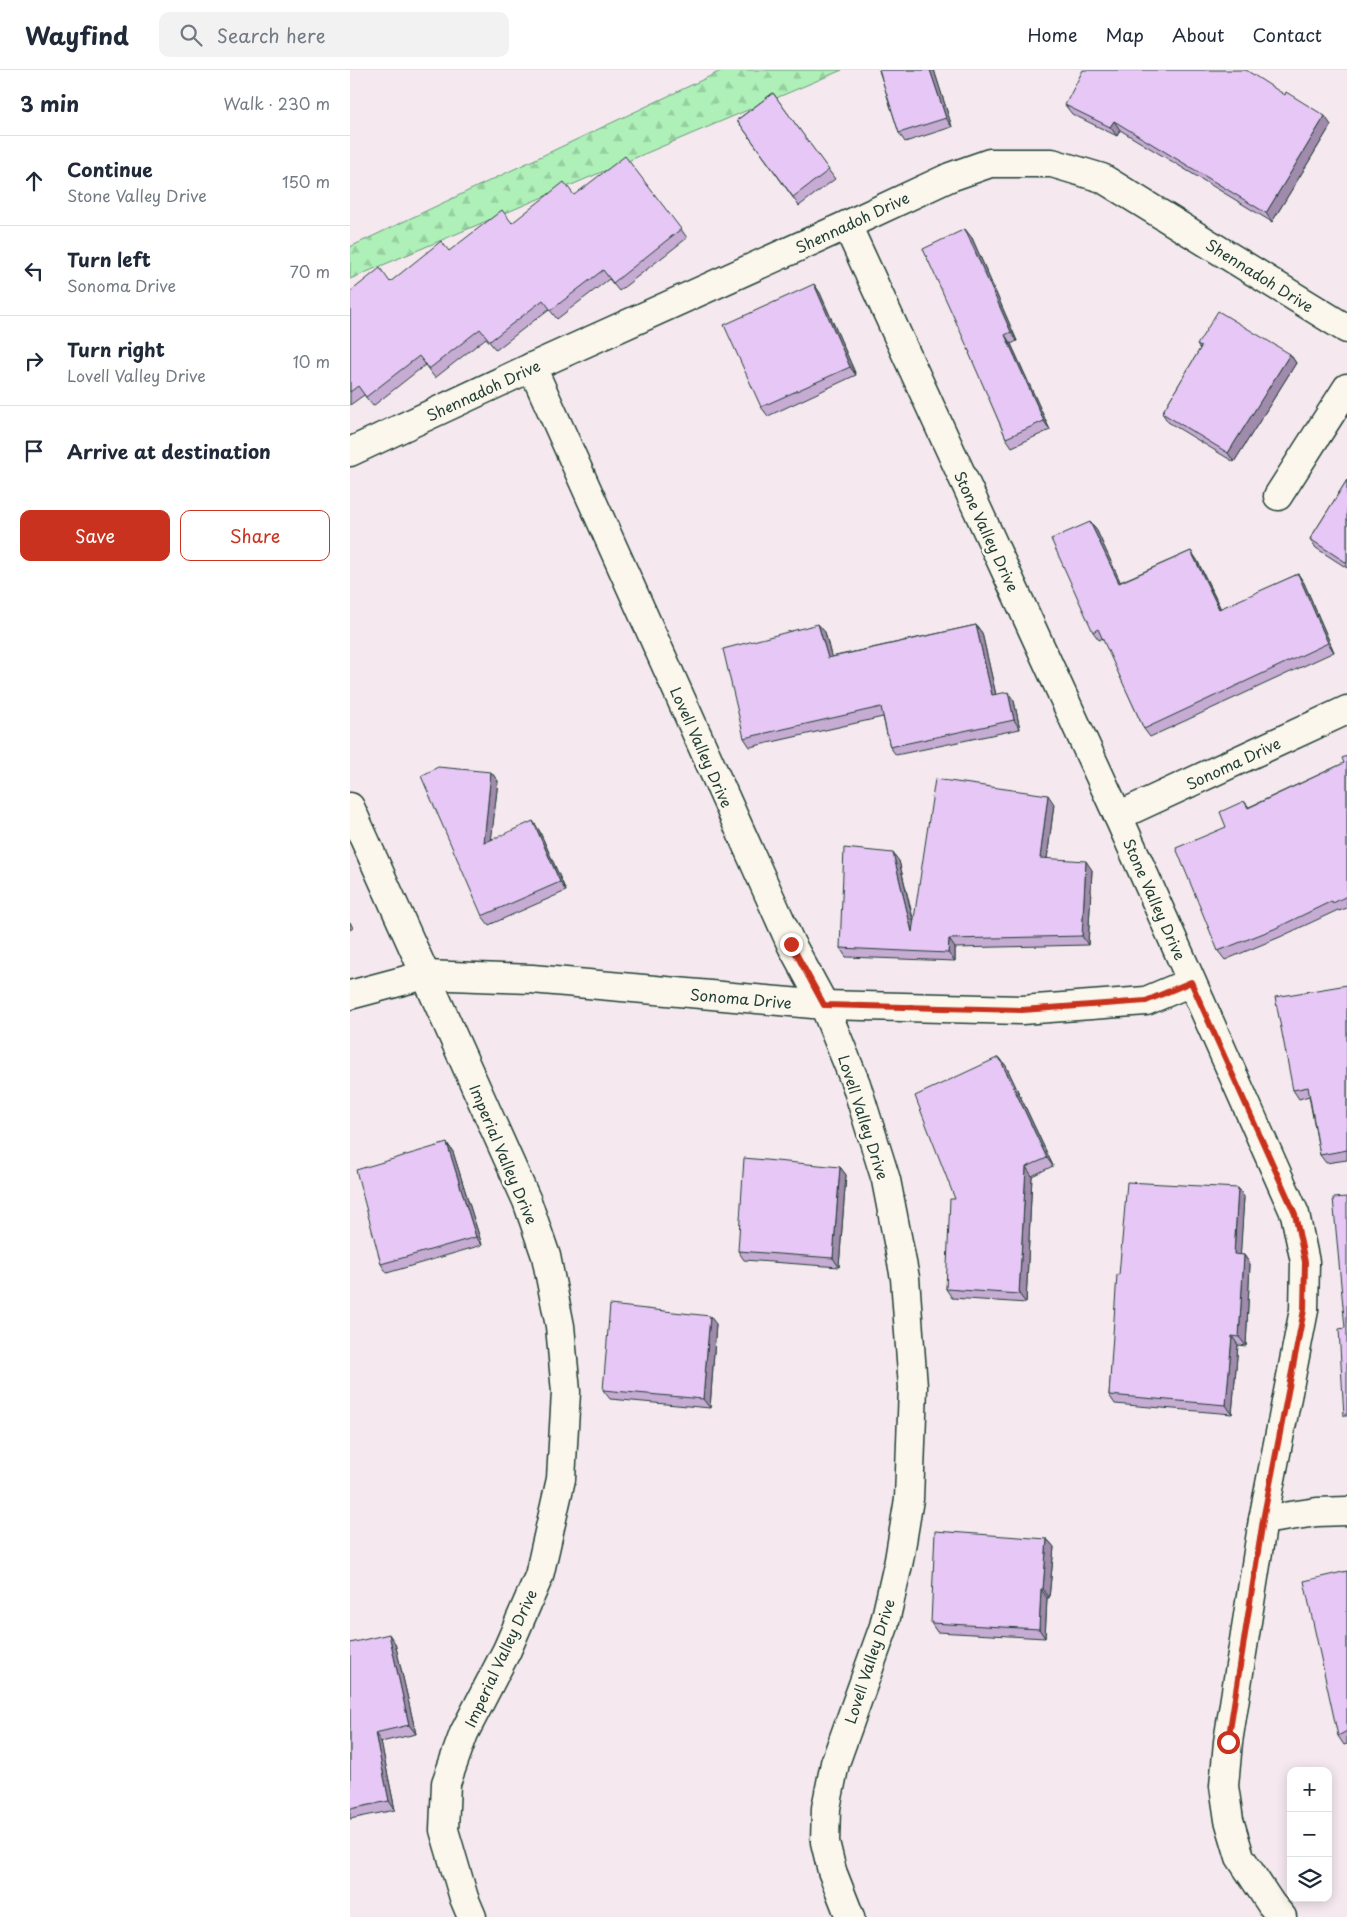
<!DOCTYPE html>
<meta charset="utf-8">
<style>
:root{--surface:#fff;--page:#f2f2f3;--text:#1f2937;--muted:#747a83;--line:#e0e1e3;--accent:#c8321e}
body{margin:0;font-family:"Playpen Sans",sans-serif;background:var(--page);color:var(--text)}
.controls{position:absolute;right:15px;bottom:15px;display:grid;overflow:hidden;border-radius:10px;box-shadow:0 2px 12px #0003}
.controls button{width:45px;height:45px;display:grid;place-items:center;padding:0;border:0;border-bottom:1px solid var(--line);background:var(--surface);color:var(--text);font:25px sans-serif}
.stop{position:absolute;width:15px;height:15px;margin:-11px;border:4px solid #c8321e;border-radius:50%;background:#fff}
.stop.end{background:#c8321e;border-color:#fff;box-shadow:0 1px 5px #0008}
.list{margin:0;padding:0;list-style:none}
h2{display:flex;justify-content:space-between;align-items:center;height:65px;margin:0;padding:0 20px;font-size:21px}
h2 small{font-size:16px;font-weight:400;color:var(--muted)}
.list li{display:grid;grid-template-columns:32px 1fr auto;gap:15px;align-items:center;box-sizing:border-box;height:90px;padding:0 20px;border-top:1px solid var(--line)}
.list b{display:block;font-size:19px;white-space:nowrap}
.list p{margin:0;font-size:16px;white-space:nowrap;color:var(--muted)}
.list em{font-size:16px;font-style:normal;color:var(--muted)}
.actions{display:flex;gap:10px;padding:15px 20px}
.actions a{flex:1;padding:11px 0;border:1px solid var(--accent);border-radius:10px;text-align:center;font-size:18px;color:var(--accent)}
.actions .main{background:var(--accent);color:#fff}
.icon{flex:none;width:28px;height:28px;fill:none;stroke:currentColor;stroke-width:2;stroke-linecap:round;stroke-linejoin:round}
.map{position:relative;flex:none;width:997px;height:1847px;overflow:hidden}
header{display:flex;align-items:center;gap:30px;box-sizing:border-box;height:70px;padding:0 25px;background:var(--surface);border-bottom:1px solid var(--line)}
header strong{font-size:24px}
nav{display:flex;gap:28px;margin-inline-start:auto;font-size:18px}
.search{width:350px;height:45px;background:var(--page);display:flex;align-items:center;gap:12px;box-sizing:border-box;padding:0 18px;border-radius:10px;color:var(--muted);font-size:19px}
main{display:flex}
aside{flex:1;background:var(--surface)}
.map>svg:first-child{display:block}
.forest{fill:url(#forest-firs);stroke:#679676}
.lines{fill:none;stroke-linecap:round;stroke-linejoin:round}
.street-casing{stroke:#1f3d34;stroke-width:31}
.street{stroke:#fbf7ec;stroke-width:28}
.wall{fill:#c6abd3;stroke:#1f3d34}
.shaded-wall{fill:#a18bac;stroke:#1f3d34}
.building{fill:#e6c7f5;stroke:#1f3d34}
.route{stroke:#c8321e;stroke-width:6}
.labels{text-anchor:middle;dominant-baseline:central;stroke-width:5;stroke-linejoin:round;paint-order:stroke}
.street-label{font-size:15px;fill:#1f3d34;stroke:#fbf7ec}
</style>
<header>
<strong>Wayfind</strong>
<div class="search"><svg class="icon" aria-label="search" viewBox="0 0 24 24"><circle cx="10" cy="10" r="6"/><path d="M15 15l6 6"/></svg>Search here</div>
<nav><a>Home</a><a>Map</a><a>About</a><a>Contact</a></nav>
</header>
<main>
<aside>
<h2>3 min<small>Walk · 230 m</small></h2>
<ul class="list">
<li><svg class="icon" aria-label="ahead" viewBox="0 0 24 24"><path d="M12 20V5M6 11l6-6 6 6"/></svg><div><b>Continue</b><p>Stone Valley Drive</p></div><em>150 m</em></li>
<li><svg class="icon" aria-label="left" viewBox="0 0 24 24"><path d="M17 20v-9H6M10 6l-5 5 5 5"/></svg><div><b>Turn left</b><p>Sonoma Drive</p></div><em>70 m</em></li>
<li><svg class="icon" aria-label="right" viewBox="0 0 24 24"><path d="M7 20v-9h11M14 6l5 5-5 5"/></svg><div><b>Turn right</b><p>Lovell Valley Drive</p></div><em>10 m</em></li>
<li><svg class="icon" aria-label="arrive" viewBox="0 0 24 24"><path d="M6 21V4h12l-3 4 3 4H6"/></svg><div><b>Arrive at destination</b></div></li>
</ul>
<div class="actions"><a class="main">Save</a><a>Share</a></div>
</aside>
<div class="map">
<svg width="997" height="1847" viewBox="0 0 997 1847">
<defs>
<pattern id="forest-firs" width="22" height="20" patternUnits="userSpaceOnUse" patternTransform="scale(1.25)"><rect width="22" height="20" fill="#aff0b8"/><path d="M5 1l3.5 6h-7zM16 11l3.5 6h-7z" fill="#96cf9f"/></pattern>
</defs>
<rect width="100%" height="100%" fill="#f5e9ef"/>
<filter id="ink" filterUnits="userSpaceOnUse"><feTurbulence type="fractalNoise" baseFrequency=".02" numOctaves="2"/><feDisplacementMap in="SourceGraphic" scale="10" xChannelSelector="R" yChannelSelector="G"/><feConvolveMatrix kernelMatrix="1 2 1 2 8 2 1 2 1" color-interpolation-filters="sRGB"/></filter>
<g filter="url(#ink)">
<path class="forest" d="M373,0H492L0,209V177Z"/>
<g class="lines">
<defs>
<g id="street">
<path d="M497,155L768,746L945,1144L955,1192L954,1240L913,1450L878,1672L874,1716L879,1750L890,1787L921,1834L932,1847"/>
<path d="M182,297L441,874L474,935L506,1014L536,1110L555,1208L563,1317L559,1429L549,1490L534,1556L485,1693L476,1738L475,1772L482,1801L500,1847"/>
<path d="M0,382L182,297L497,155L600,107L640,93H702L752,108L997,259"/>
<path d="M928,426L997,318"/>
<path d="M0,737L177,1131L196,1186L210,1256L216,1322L211,1409L189,1506L157,1580L114,1663L96,1713L94,1760L114,1828L122,1847"/>
<path d="M768,746L997,640"/>
<path d="M0,925L75,905L182,909L474,935L672,940L796,931L841,912"/>
<path d="M913,1450L967,1442L997,1441"/>
</g>
</defs>
<use href="#street" class="street-casing"/>
<use href="#street" class="street"/>
</g>
<g class="wall">
<path d="M529,0H584L602,57L555,72L549,63Z"/>
<path d="M423,23L485,109L449,136L387,50Z"/>
<path d="M715,35L981,55L922,152L770,60L767,66L722,44Z"/>
<path d="M224,125L331,159L337,168L269,221L259,209L207,249L199,239L146,280L136,268L85,308L75,295L23,336L14,325L0,335V222L40,212L99,181Z"/>
<path d="M622,168L667,271L661,274L700,360L662,377L656,368L620,283Z"/>
<path d="M464,214L470,223L506,305L418,346L411,337Z"/>
<path d="M847,275L940,284L946,293L884,392L818,352L812,343L850,279Z"/>
<path d="M997,410V498L966,478L960,469Z"/>
<path d="M740,452L747,461L770,512L841,481L847,490L871,539L948,504L954,513L984,582L800,667L794,659L753,568L749,570L743,562Z"/>
<path d="M626,555L632,563L646,625L664,631L670,659L546,685L540,677L533,647L400,677L394,668L475,562L481,587Z"/>
<path d="M997,686V838L989,841L988,840L930,867L875,890L868,881L876,757L894,731L899,737L994,693Z"/>
<path d="M141,702L148,711L141,769L189,760L216,821L139,855L132,846Z"/>
<path d="M704,734L697,789L742,800L738,875L605,878V891L496,887L490,878L549,791L564,852Z"/>
<path d="M0,852L3,858L0,860Z"/>
<path d="M997,915V1090L976,1093L970,1085L959,1026L949,1029L943,1020Z"/>
<path d="M649,987L656,996L703,1096L682,1106L676,1233L602,1228L596,1219L605,1129Z"/>
<path d="M97,1073L103,1082L132,1175L37,1203L31,1194Z"/>
<path d="M490,1097L496,1105L489,1197L394,1190L388,1181Z"/>
<path d="M888,1118L894,1127L890,1185H894L900,1194L896,1276L888,1275L882,1344L765,1334L759,1325L769,1205Z"/>
<path d="M366,1254L360,1338L260,1329L253,1320Z"/>
<path d="M697,1469L704,1477L699,1528H697L695,1568L587,1562L581,1553Z"/>
<path d="M997,1501V1674L994,1675L988,1666Z"/>
<path d="M0,1573H45L66,1664L31,1672L45,1740L0,1749Z"/>
</g>
<g class="shaded-wall">
<path d="M580,0H584L602,57L596,48Z"/>
<path d="M975,46L981,55L922,152L916,143Z"/>
<path d="M764,51L770,60L767,66L760,57Z"/>
<path d="M615,159L622,168L667,271L661,262Z"/>
<path d="M464,214L470,223L506,305L500,297Z"/>
<path d="M655,265L661,274L700,360L694,351Z"/>
<path d="M940,284L946,293L884,392L878,383Z"/>
<path d="M740,452L747,461L775,522L769,513Z"/>
<path d="M841,481L847,490L875,548L869,539Z"/>
<path d="M948,504L954,513L984,582L978,573Z"/>
<path d="M468,554L475,562L484,597L478,588Z"/>
<path d="M626,555L632,563L648,634L642,625Z"/>
<path d="M658,622L664,631L670,659L664,650Z"/>
<path d="M141,702L148,711L140,782L134,773Z"/>
<path d="M698,725L704,734L696,797L690,788Z"/>
<path d="M183,751L189,760L216,821L210,812Z"/>
<path d="M543,783L549,791L568,871L562,862Z"/>
<path d="M736,791L742,800L738,875L732,866Z"/>
<path d="M599,869L605,878V891L598,883Z"/>
<path d="M649,987L656,996L703,1096L697,1088Z"/>
<path d="M97,1073L103,1082L132,1175L126,1167Z"/>
<path d="M490,1097L496,1105L489,1197L483,1188Z"/>
<path d="M676,1097L682,1106L676,1233L669,1224Z"/>
<path d="M888,1118L894,1127L890,1193L884,1184Z"/>
<path d="M894,1185L900,1194L896,1276L889,1267Z"/>
<path d="M360,1246L366,1254L360,1338L353,1329Z"/>
<path d="M882,1266L888,1275L882,1344L876,1335Z"/>
<path d="M697,1469L704,1477L699,1528L693,1519Z"/>
<path d="M691,1519L697,1528L695,1568L689,1559Z"/>
<path d="M39,1564L45,1573L66,1664L59,1655Z"/>
<path d="M25,1663L31,1672L45,1740L39,1731Z"/>
</g>
<g class="building">
<path d="M529,0H580L596,48L549,63Z"/>
<path d="M733,0H896L935,25L936,22L975,46L916,143L764,51L760,57L715,35Z"/>
<path d="M423,23L479,100L443,127L387,50Z"/>
<path d="M275,86L331,159L263,213L253,200L201,240L193,230L140,271L130,259L79,299L69,286L16,327L8,316L0,322V222L30,198L40,212L91,171L99,181L152,140L162,153L214,112L224,125Z"/>
<path d="M615,159L661,262L655,265L694,351L656,368L619,283H620L573,179Z"/>
<path d="M464,214L500,297L411,337L374,255Z"/>
<path d="M868,241L940,284L878,383L812,343L851,277L847,275Z"/>
<path d="M997,410V493L960,469Z"/>
<path d="M740,452L769,513L841,481L869,539L948,504L978,573L794,659L748,559L743,562L701,469Z"/>
<path d="M468,554L478,588L626,555L642,625L658,622L664,650L540,677L531,637L394,668L373,579Z"/>
<path d="M997,686V826L983,833L982,831L924,859L868,881L826,778L876,757L870,742L894,731L898,738L994,693L992,688Z"/>
<path d="M88,697L141,702L134,773L183,751L210,812L132,846L71,706Z"/>
<path d="M585,709L698,725L690,788L736,791L732,866L599,869L598,883L490,878L494,778L543,783L562,862Z"/>
<path d="M997,915V1080L970,1085L958,1017L943,1020L925,927Z"/>
<path d="M649,987L697,1088L676,1097L669,1224L596,1219L600,1129H605L565,1026Z"/>
<path d="M97,1073L126,1167L31,1194L6,1100Z"/>
<path d="M394,1088L490,1097L483,1188L388,1181Z"/>
<path d="M777,1112L888,1118L884,1184L894,1185L889,1267L882,1266L876,1335L759,1325L767,1204L769,1205Z"/>
<path d="M997,1127V1346H994L989,1259L995,1258L983,1128Z"/>
<path d="M260,1235L360,1246L353,1329L253,1320Z"/>
<path d="M585,1461L697,1469L693,1519H691L689,1559L581,1553Z"/>
<path d="M997,1501V1661L988,1666L954,1511Z"/>
<path d="M39,1564L59,1655L25,1663L39,1731L0,1739V1573Z"/>
</g>
</g>
<g class="lines" filter="url(#ink)">
<path class="route" d="M441,874L474,935L672,940L796,931L841,912L945,1144L955,1192L954,1240L913,1450L878,1672"/>
</g>
<g class="labels">
<g class="street-label">
<text transform="translate(502 152) rotate(-25)">Shennadoh Drive</text>
<text transform="translate(910 205) rotate(32)">Shennadoh Drive</text>
<text transform="translate(133 320) rotate(-25)">Shennadoh Drive</text>
<text transform="translate(637 461) rotate(65)">Stone Valley Drive</text>
<text transform="translate(352 677) rotate(66)">Lovell Valley Drive</text>
<text transform="translate(883 693) rotate(-25)">Sonoma Drive</text>
<text transform="translate(805 829) rotate(66)">Stone Valley Drive</text>
<text transform="translate(391 928) rotate(5)">Sonoma Drive</text>
<text transform="translate(514 1047) rotate(72)">Lovell Valley Drive</text>
<text transform="translate(154 1084) rotate(67)">Imperial Valley Drive</text>
<text transform="translate(150 1588) rotate(-65)">Imperial Valley Drive</text>
<text transform="translate(519 1591) rotate(-72)">Lovell Valley Drive</text>
</g>
</g>
</svg>
<div class="controls">
<button>+</button>
<button>−</button>
<button><svg class="icon" aria-label="layers" viewBox="0 0 24 24"><path d="M12 4l9 5-9 5-9-5zM3 14l9 5 9-5"/></svg></button>
</div>
<div class="stop" style="left:878px;top:1672px"></div>
<div class="stop end" style="left:441px;top:874px"></div>
</div>
</main>
